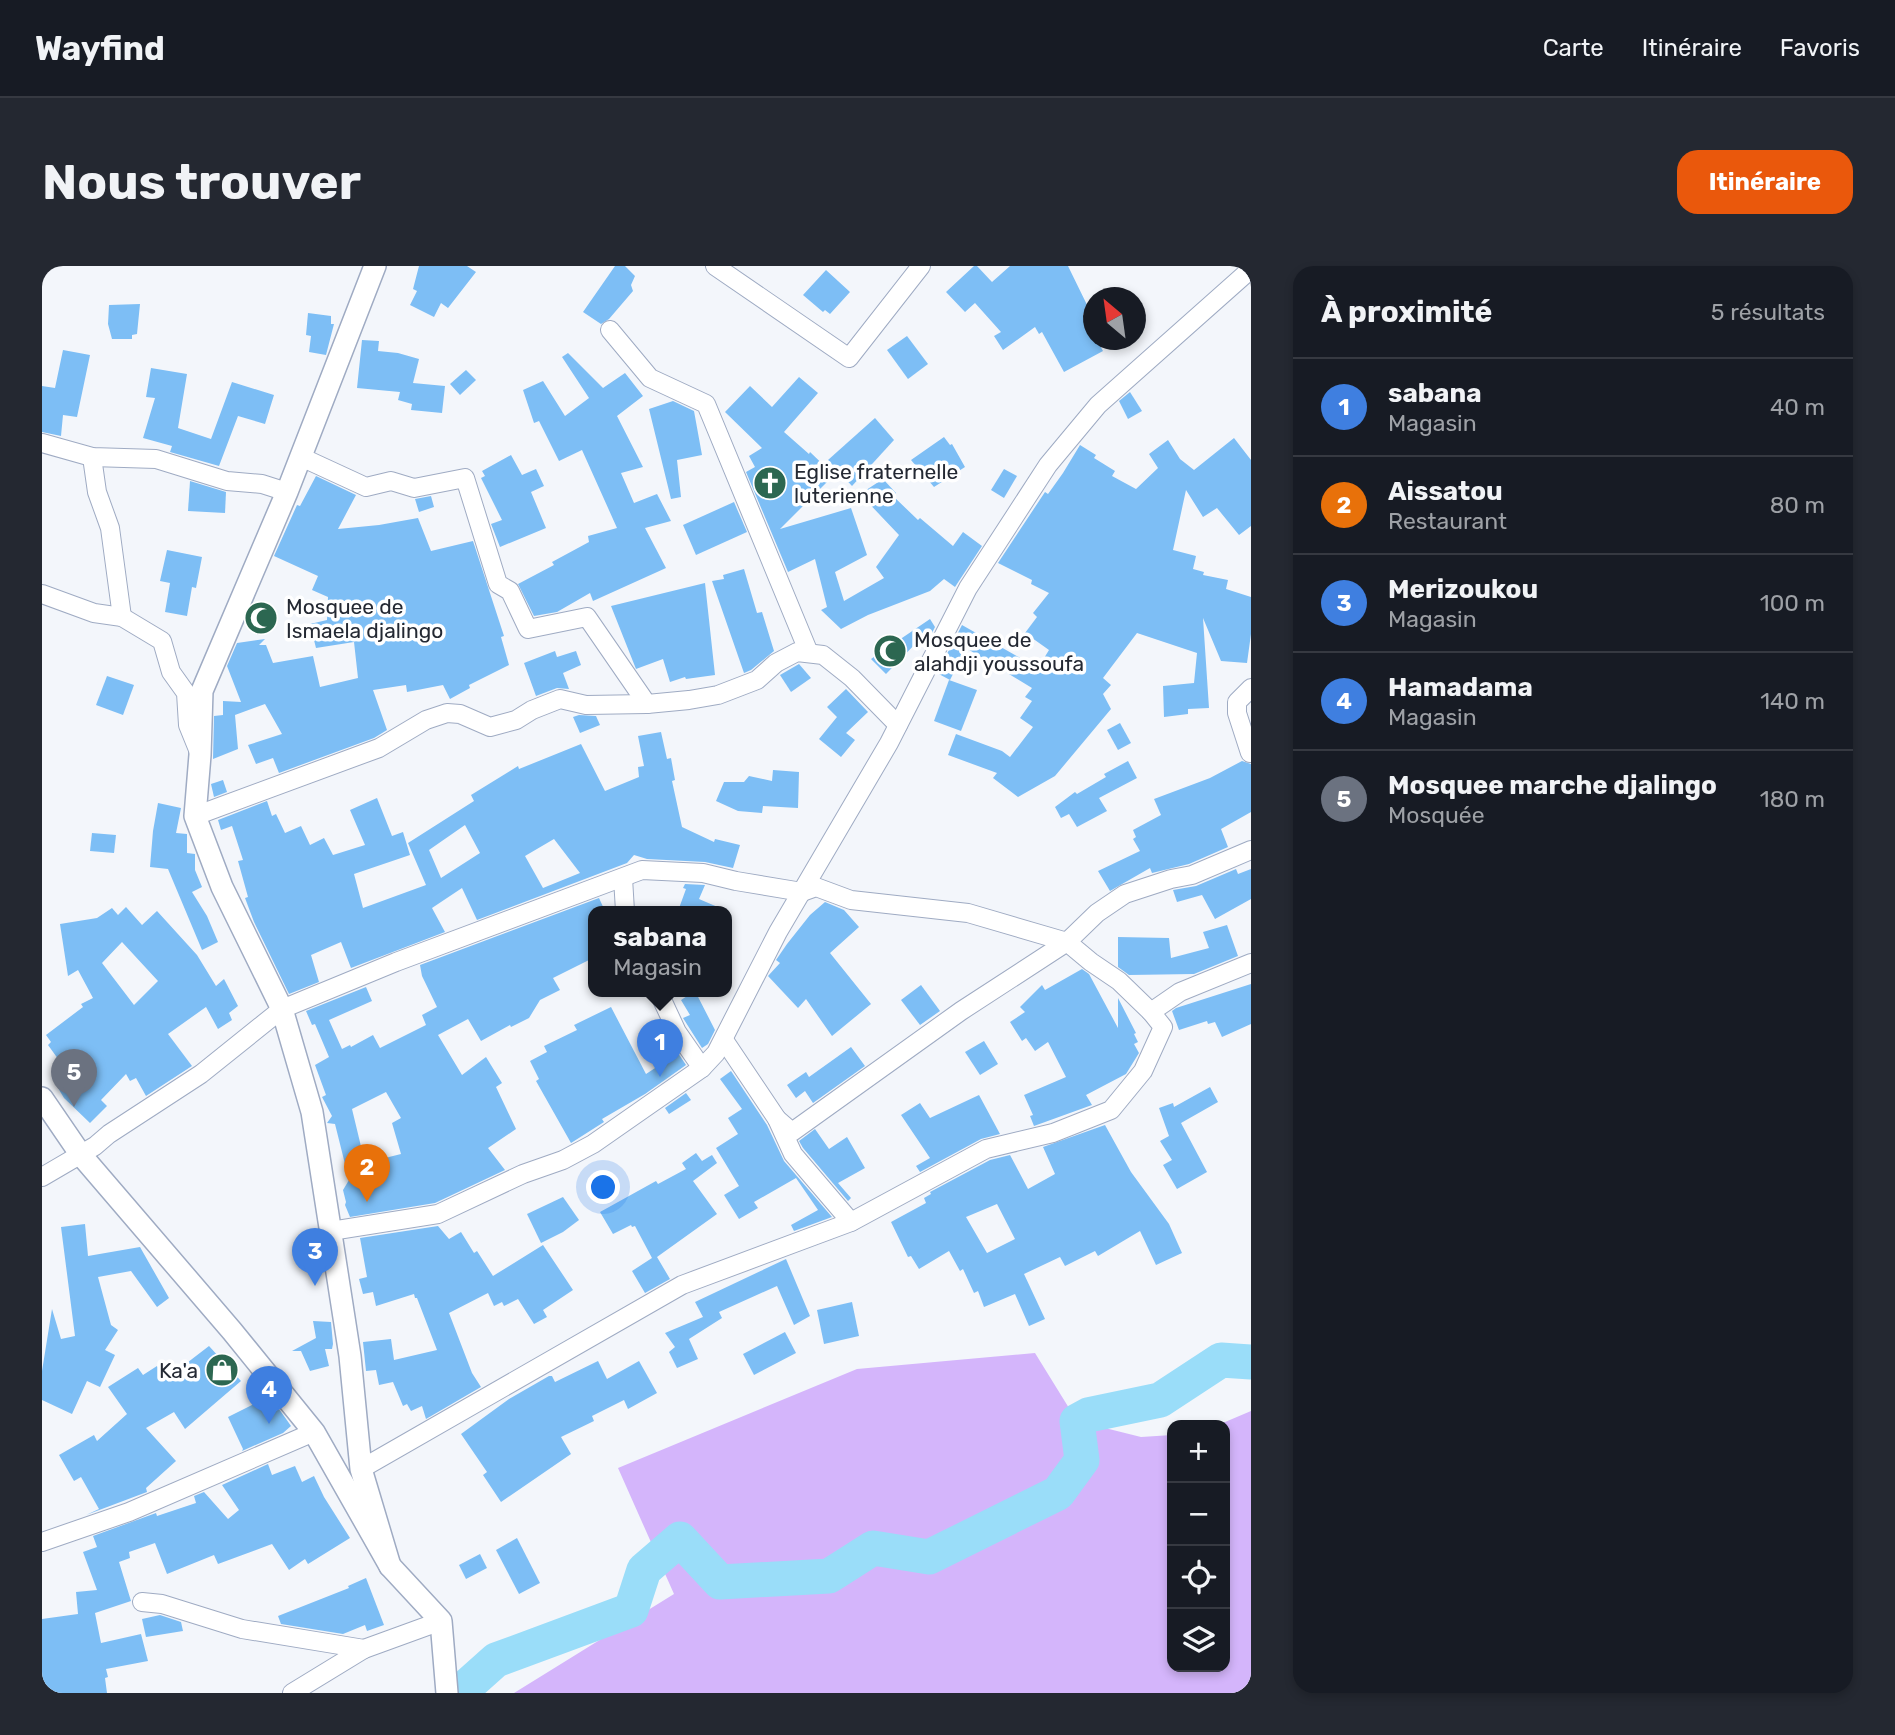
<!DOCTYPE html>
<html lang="fr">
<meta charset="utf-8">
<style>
:root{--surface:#171b24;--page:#242831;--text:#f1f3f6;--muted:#9ea1a6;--line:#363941;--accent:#ea580c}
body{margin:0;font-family:Rubik,sans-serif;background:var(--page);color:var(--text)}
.controls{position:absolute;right:21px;bottom:21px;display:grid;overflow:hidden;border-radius:14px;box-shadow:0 4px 10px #0003}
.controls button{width:63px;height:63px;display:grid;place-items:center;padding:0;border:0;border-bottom:2px solid var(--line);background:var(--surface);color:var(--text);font:35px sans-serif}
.compass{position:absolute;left:1041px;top:21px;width:63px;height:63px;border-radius:50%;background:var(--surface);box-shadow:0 4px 10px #0003;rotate:331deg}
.you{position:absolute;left:562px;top:922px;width:24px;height:24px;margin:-18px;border:5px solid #fff;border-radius:50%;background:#1a73e8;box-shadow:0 0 0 10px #1a73e833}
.badge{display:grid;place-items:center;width:46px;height:46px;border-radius:50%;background:var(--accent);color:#fff;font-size:23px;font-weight:700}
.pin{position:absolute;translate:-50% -58px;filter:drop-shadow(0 2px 4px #0008)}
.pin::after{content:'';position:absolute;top:37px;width:24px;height:21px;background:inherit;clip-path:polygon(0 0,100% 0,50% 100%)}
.popup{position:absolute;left:546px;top:640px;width:144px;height:91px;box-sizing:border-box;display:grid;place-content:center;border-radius:14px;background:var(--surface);filter:drop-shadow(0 2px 5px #0005);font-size:23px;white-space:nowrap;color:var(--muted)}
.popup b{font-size:26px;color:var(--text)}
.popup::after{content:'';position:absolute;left:50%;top:100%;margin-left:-14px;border:14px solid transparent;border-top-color:var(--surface)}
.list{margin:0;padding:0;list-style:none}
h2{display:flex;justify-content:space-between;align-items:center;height:91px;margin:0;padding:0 28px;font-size:30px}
h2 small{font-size:23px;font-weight:400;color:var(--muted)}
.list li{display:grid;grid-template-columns:46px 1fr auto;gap:21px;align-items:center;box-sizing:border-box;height:98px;padding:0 28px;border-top:2px solid var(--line)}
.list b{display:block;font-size:26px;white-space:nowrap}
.list p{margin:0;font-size:23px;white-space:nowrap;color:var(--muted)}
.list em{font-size:23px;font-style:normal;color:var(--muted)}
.icon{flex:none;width:38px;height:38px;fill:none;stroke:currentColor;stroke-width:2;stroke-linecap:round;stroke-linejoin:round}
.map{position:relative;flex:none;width:1209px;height:1427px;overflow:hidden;border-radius:21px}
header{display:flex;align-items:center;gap:42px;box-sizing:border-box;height:98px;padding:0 35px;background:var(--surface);border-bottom:2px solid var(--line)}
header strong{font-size:33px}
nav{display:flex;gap:38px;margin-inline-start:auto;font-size:24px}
.intro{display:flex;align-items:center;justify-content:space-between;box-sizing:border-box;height:168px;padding:0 42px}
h1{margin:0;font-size:49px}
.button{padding:18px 32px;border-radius:21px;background:var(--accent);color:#fff;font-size:24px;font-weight:700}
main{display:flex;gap:42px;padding:0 42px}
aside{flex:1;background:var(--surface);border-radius:21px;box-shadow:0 4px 10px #0003}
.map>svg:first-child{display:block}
.green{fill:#d4b5fb}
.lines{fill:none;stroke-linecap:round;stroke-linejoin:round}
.river{stroke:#9addf9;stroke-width:35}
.building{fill:#7dbef5;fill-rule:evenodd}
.minor-casing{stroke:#9fabc3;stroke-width:20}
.tertiary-casing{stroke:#9fabc3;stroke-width:24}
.minor{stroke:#fff;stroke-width:18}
.tertiary{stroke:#fff;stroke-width:21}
.labels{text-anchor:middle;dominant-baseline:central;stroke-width:7;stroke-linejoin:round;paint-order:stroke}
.poi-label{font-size:21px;fill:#242933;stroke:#fff;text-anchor:start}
</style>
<header>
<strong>Wayfind</strong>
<nav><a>Carte</a><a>Itinéraire</a><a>Favoris</a></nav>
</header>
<div class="intro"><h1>Nous trouver</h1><a class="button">Itinéraire</a></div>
<main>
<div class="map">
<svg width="1209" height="1427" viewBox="0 0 1209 1427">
<rect width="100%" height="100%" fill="#f3f6fb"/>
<path class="green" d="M993,1087L1035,1155L1099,1171L1130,1169V1401H1183V1159H1176L1209,1145V1427H472L632,1328L576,1202L815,1103Z"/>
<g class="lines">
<path class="river" d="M417,1427L454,1394L589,1344L602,1304L638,1273L678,1316L787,1310L831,1282L887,1291L1016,1227L1040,1194L1035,1155L1046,1149L1118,1134L1179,1094L1209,1096"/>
</g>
<g class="building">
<path d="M377,0H425L434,6L406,42L399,37L392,51L368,39L375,25L371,23Z"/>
<path d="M573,0H583L593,10L589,19L591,25L567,53L559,58L541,46Z"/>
<path d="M932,0H935L950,16L968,0H1026L1048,45L1041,48L1052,67V74H1055L1061,85L1022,106L1000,66L997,68L993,61L961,84L952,70L959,66L933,37L923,46L904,26Z"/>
<path d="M784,4L808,26L788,48L783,44L781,46L761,29Z"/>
<path d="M98,38L95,68L90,69V73H70L66,58L67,39Z"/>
<path d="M266,47L289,50V58H292L284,89L267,86L269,70L264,69Z"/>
<path d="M865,70L886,98L866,113L845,84Z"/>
<path d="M320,74L337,75L336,85L356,87L377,93L371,117L403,120L400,147L369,144L370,138L356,134L358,126L315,122Z"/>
<path d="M21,84L48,89L35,151L21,149L19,170L0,166V120L13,122Z"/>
<path d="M526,87L561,122L583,107L601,130L575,150L601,201L579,207L592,237L615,228L629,255L603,262L624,302L551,335L548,327L515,346L492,350L476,318L512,299L510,296L547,276L546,270L575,262L540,184L517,195L497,155L492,157L481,124L501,115L523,150L547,132L520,91Z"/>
<path d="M109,102L145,108L136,162L169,173L190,116L232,129L223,158L196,150L177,200L128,186L130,180L101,172L113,132L104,131Z"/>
<path d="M424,104L434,114L418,129L408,118Z"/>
<path d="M757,111L776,127L742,166L767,188L768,186L792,209L738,263L809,242L825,289L793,306L802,335L842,312L834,301L857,269L818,228L841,213L854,227L851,230L876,254L878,252L911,280L921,266L940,280L913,321L902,313L888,325L826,349L799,363L779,344L785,341L773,293L746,306L704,206L713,201L707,190L720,182L683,146L708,120L730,141Z"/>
<path d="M1088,126L1100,145L1086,153L1077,135Z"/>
<path d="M631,135L652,145L660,189L635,194L639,231L629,233L607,143Z"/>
<path d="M833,152L852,174L810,220L786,194Z"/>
<path d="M902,171L908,179L910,178L923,201L892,221L869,194Z"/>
<path d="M1192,172L1209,194V260L1197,269L1175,242L1161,251L1144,224L1131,284L1154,290L1151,303L1162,306L1161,309L1186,314L1184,323L1209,331V368L1205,397L1179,395L1161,352L1167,442L1146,443V448L1122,451L1121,420L1152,417L1155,387L1095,367L1061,412L1069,419L1061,428L1069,443L1013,510L976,531L951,512L955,507L906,489L914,468L960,485L968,491L991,461L978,452L990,435L983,431L990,422L924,382L908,414L895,407L920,359L996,402L1007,384L983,367L995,351L991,347L1007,327L989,318L990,314L956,297L1003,226L1006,228L1021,207L1038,179L1054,189L1052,192L1073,205L1070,210L1094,223L1116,202L1107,188L1126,174L1138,193L1152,204Z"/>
<path d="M469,189L480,209L494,203L502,220L489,226L504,262L458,281L449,258L460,254L439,212L443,210L440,205Z"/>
<path d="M962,203L975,210L962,232L949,224Z"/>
<path d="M274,210L314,229L296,263L337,259L376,252L389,285L431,275L462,370L459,371L467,399L427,419L428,422L408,433L401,419L365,426L364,419L331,424L345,464L332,472L237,507L231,492L214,498L206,479L240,468L223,438L193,449L196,483L171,493L172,450L181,449V435L199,436L185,400L195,377L223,373L217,379H224L231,397L271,390L278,421L316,412L312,376L274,382L268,358L285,354L286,331L270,324L276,310L232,290L255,239L258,240Z"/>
<path d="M148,215L184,226L183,247L146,245Z"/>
<path d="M389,230L392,241L377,246L373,233Z"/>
<path d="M692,236L705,266L654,289L641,259Z"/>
<path d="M125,284L160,291L154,322L150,321L145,350L123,346L128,317L118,315Z"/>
<path d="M702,303L715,347L720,346L732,385L709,404L702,407L670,315L682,313L681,309Z"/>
<path d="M663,317L673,409L644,413L643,411L628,416L621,393L594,403L569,340Z"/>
<path d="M888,353L893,361L884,379L879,372L844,408L829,393Z"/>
<path d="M513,385L515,391L534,385L539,399L521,407L527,423L515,422L494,430L482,397Z"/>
<path d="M757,398L769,412L749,426L738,409Z"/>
<path d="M65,410L92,419L81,449L54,439Z"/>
<path d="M907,414L935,424L919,465L892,455Z"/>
<path d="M804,423L826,446L804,467L813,474L799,491L777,473L795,451L785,441Z"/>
<path d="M537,449L554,450L558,459L538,467L531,451Z"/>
<path d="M1078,457L1089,477L1076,484L1065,464Z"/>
<path d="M619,466L625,493L629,492L633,514L630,515L640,561L672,576L673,573L698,579L691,602L663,596L605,593L592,589L585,597L435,654L420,622L390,642L403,666L309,702L299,676L269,689L277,716L247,728L212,656L203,632L206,631L196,595L201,594L190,560L179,564L176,554L225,535L230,550L234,548L243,567L259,560L268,579L282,572L291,589L323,579L308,544L335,532L350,570L361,566L368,589L312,608L321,642L384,619L366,577L432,535L429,529L476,500L477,503L539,478L563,525L597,511L596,501L602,500L596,470ZM423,559L438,587L399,612L387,584ZM512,573L538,607L501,622L483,590Z"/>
<path d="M1086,495L1095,512L1057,532L1065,545L1035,561L1027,548L1019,552L1013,541L1033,526L1035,528L1064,511L1062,508Z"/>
<path d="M1200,495L1209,498V546L1179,563L1186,581L1147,598L1110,607L1108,602L1068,625L1056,605L1098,585L1091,573L1094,571L1091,564L1119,549L1112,533L1168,512Z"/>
<path d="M731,504L757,506L756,542L721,540L720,547L696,545L674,535L682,516H702L707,510L730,515Z"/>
<path d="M181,514L185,526L172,531L169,518Z"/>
<path d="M116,537L139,542L134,567L145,568V587L153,588V604L160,621L150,626L165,650L176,676L160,684L126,603L108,601L111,565Z"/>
<path d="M50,567L74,569L72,587L48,585Z"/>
<path d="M1194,603L1196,608L1209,603V633L1173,653L1160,629L1135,636L1131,624L1154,620Z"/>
<path d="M643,618L663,619L657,633L685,645H636L644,623L641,622Z"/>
<path d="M557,632L563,645H551V692L511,712L518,724L498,734L487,752L469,761L468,759L439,775L426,753L396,769L420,809L444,791L460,817L454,821L474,863L446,882L463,904L393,937L308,951L303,939L304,936L301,924L307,914L293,858L285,857L290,850L280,831L284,829L273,799L287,791L273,758L270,759L264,745L324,721L330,735L287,754L300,783L308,779L309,781L331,769L338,782L384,759L380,749L395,741L380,710L378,699ZM344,826L359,852L350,857L359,888L323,897L310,843Z"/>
<path d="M783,636L802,644L817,661L788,687L829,738L790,770L764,733L756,742L726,710L738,697L734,694L745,678L768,649Z"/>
<path d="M84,641L100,659L115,645L155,689L174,720L182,713L196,740L187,747L190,754L176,763L164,741L126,768L150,800L104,830L94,812L88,815L84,808L59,834L65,840L48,857L22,832L10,812L24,804L6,779L9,776L4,769L41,741L39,738L51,732L36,704L26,710L18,658L55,652L70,642L76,649ZM80,676L116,715L92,739L60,697Z"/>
<path d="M1185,659L1196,690L1152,708L1087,709L1076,701V671L1127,672L1129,692L1167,682L1161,666Z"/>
<path d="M1040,703L1047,708L1076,762V732L1094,767L1092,768L1096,776L1092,778L1097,787L1084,808L1044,829L1050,839L992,860L988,850L991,849L982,829L1024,811L1006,776L993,785L984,772L980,775L968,756L983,746L978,741L1000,719L1003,724Z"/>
<path d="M1209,718V758L1180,771L1173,756L1166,758L1165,755L1137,764L1130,745L1134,742Z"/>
<path d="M879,719L898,745L878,759L859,734Z"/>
<path d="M653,725L673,764L666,778L660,782L641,752L648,749L639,734Z"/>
<path d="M569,741L604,808L636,787L644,799L603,828L560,853L562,856L529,877L494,815L497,813L488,795L505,786L502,780L535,764L532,759Z"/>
<path d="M942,775L956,798L938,809L923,786Z"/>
<path d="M809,781L823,800L771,837L763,825L754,832L745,819L764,806L767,811Z"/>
<path d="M689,805L725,859L742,895L790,951L752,965L749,959L776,944L754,912L712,936L716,942L697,953L682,929L697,920L674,882L696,868L686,852L700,843L678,813Z"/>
<path d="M1168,821L1176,836L1139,857L1165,906L1135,923L1121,899L1130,894L1118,875L1127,870L1117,842L1131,837L1132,841Z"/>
<path d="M644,827L649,834L627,848L623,842Z"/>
<path d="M937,829L958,868L939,873L878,906L874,900L888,892L859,849L878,837L888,852Z"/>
<path d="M1063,859L1089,906L1127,958L1140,987L1114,999L1098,965L1056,990L1053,985L1023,1000L1018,991L982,1008L1003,1053L987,1060L973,1028L942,1041L936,1025L932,1027L921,1003L918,1005L907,985L877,1003L869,990L866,991L849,956L884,937L882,932L889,928L888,926L948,894L968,889L986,923L1013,908L1001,881ZM955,938L973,973L945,987L924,951Z"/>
<path d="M773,863L787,883L805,871L823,902L796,917L809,932L806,935L761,882L757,875Z"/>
<path d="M654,887L660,895L670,889L675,897L651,915L675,948L615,991L628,1013L603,1027L590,1005L610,992L593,960L590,961L589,959L571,968L558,946L614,915L616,918L644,903L640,897Z"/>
<path d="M521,931L537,954L521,966L499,977L485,948Z"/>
<path d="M43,958L46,990L98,981L127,1032L115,1041L89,1005L56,1011L69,1059L76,1064L63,1084L73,1089L58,1121L45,1115L30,1148L0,1134V1105L10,1043L19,1073L33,1070L19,961Z"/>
<path d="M396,960L407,973L419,966L432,987L435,985L451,1010L501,979L531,1024L501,1044L505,1051L492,1058L476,1033L462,1040L460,1036L452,1040L446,1027L407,1047L430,1107L439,1121L384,1153L380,1140L369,1145L365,1138L361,1140L351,1116L337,1119L334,1104L324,1105L321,1076L349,1073L352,1094L395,1084L375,1032H373L372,1028L334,1040L331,1026L321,1028L317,1013L325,1011L318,972Z"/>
<path d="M744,993L768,1050L752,1059L735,1020L677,1046L680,1052L647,1073L656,1093L635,1102L627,1086L633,1081L623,1067L661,1051L653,1036Z"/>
<path d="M810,1036L817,1070L782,1078L775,1044Z"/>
<path d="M271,1055L289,1056L291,1078L290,1083H283L287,1100L268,1105L259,1085H250L274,1072Z"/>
<path d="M743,1066L754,1087L712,1109L701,1088Z"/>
<path d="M167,1080L199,1115L143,1163L132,1146L104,1162L134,1195L104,1222L105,1226L44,1249L57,1243L39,1211L32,1215L17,1189L52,1169L55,1175L85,1148L66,1121L96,1102L101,1109L115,1100L124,1113Z"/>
<path d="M556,1095L565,1113L597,1095L615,1127L586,1143L582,1134L550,1150L552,1155L519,1171L529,1188L459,1236L441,1209L445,1206L419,1168L467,1133L507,1110H510L513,1116Z"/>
<path d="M226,1131L234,1145L237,1143L249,1160L241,1167L200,1185L201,1183L186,1151Z"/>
<path d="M226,1198L230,1209L253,1200L260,1216L272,1210L282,1231L308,1272L266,1298L263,1293L247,1304L230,1278L176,1298L172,1289L125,1308L113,1277L87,1286L88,1292L77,1296L89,1335L53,1347L59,1377L99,1368L106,1395L64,1403L66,1411L63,1412L65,1427H0V1353L36,1348L34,1326L55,1324L41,1286L55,1281L51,1270L114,1247L115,1250L154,1237L152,1230L162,1226L186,1253L197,1244L180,1219Z"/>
<path d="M475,1272L498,1317L477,1328L454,1284Z"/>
<path d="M438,1288L445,1302L424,1313L417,1299Z"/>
<path d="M324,1312L342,1359L325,1365L323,1359L301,1368L239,1358L236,1350L307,1322L306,1320Z"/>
<path d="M118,1349L139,1356L141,1365L104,1371L100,1353Z"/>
</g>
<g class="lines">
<defs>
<g id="minor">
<path d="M673,0L807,92L879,0"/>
<path d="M568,64L608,112L664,138L767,387"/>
<path d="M0,177L50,191L114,193L185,215L220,218L245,226"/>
<path d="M50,191L55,226L68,262L80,351"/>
<path d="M259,191L324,221L349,215L372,222L423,212L456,318L468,325L486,363L545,351L605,438"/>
<path d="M0,328L52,347L80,351L120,375L129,406L144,427L146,459L157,486"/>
<path d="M1208,487L1195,447V436L1209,422"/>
<path d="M153,550L337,482L384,454L405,447L418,448L448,461L474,454L490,444L518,433L544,439L605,438L647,434L676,429L715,414L734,397L755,386L781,389L810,412L856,459"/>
<path d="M581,612L583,645"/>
<path d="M616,725L635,766L660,802"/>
<path d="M682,774L735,853L751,888L809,956"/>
<path d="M735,853L750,866L919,745L1025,676L1049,696L1077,715L1109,746"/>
<path d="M0,911L53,880L67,868L159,808L240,743L354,696L600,604L661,607L694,615L760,626L774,621L809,634L926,647L1025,676L1055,647L1083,628L1129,613L1150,609L1209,584"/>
<path d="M289,965L396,948L481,908L521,894L551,878L604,841L660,802L674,787L736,666L847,477L926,322L1006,199L1056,139L1209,3"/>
<path d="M319,1203L640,1019L809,956L944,883L1011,867L1069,844L1101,805L1121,761L1109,746L1138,726L1209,697"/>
<path d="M0,1276L87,1246L272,1166"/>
<path d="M100,1336L120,1338L200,1363L322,1383L399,1355"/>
<path d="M250,1427L322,1383"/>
</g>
<g id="tertiary">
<path d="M333,0L245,226L160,425L158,489L153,550L180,621L240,743L270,846L308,1090L319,1203L348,1300"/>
<path d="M0,832L39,889L190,1065L272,1166L348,1300L399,1355L405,1427"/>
</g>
</defs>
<use href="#minor" class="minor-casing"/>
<use href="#tertiary" class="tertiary-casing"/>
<use href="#minor" class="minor"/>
<use href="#tertiary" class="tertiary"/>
</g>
<defs>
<symbol id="church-disc" viewBox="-11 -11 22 22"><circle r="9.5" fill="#2c6751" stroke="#fff"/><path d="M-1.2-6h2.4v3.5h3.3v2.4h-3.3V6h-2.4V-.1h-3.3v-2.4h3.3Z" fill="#fff"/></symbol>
<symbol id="mosque-disc" viewBox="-11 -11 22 22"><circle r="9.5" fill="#2c6751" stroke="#fff"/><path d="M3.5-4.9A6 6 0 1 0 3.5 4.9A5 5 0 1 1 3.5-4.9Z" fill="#fff"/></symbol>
<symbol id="shop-disc" viewBox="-11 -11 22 22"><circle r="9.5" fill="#2c6751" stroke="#fff"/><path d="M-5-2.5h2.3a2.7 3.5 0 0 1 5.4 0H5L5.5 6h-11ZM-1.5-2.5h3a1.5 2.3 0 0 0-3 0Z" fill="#fff"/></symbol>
</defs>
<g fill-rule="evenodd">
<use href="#church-disc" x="709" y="198" width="38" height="38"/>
<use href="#mosque-disc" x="200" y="333" width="38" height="38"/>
<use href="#mosque-disc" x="829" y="366" width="38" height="38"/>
<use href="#shop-disc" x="161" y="1085" width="38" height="38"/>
</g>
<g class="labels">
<g class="poi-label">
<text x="752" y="205">Eglise fraternelle<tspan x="752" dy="24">luterienne</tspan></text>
<text x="244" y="340">Mosquee de<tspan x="244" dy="24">Ismaela djalingo</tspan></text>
<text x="872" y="373">Mosquee de<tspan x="872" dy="24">alahdji youssoufa</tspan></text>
<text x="156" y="1104" text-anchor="end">Ka'a</text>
</g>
</g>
</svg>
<div class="controls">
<button>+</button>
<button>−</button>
<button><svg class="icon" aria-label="locate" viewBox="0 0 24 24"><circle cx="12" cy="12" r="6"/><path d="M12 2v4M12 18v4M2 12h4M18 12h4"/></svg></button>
<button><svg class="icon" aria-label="layers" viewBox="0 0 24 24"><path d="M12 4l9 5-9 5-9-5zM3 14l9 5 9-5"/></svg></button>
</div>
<svg class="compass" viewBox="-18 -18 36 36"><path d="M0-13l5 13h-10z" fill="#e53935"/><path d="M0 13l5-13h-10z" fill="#9ea1a6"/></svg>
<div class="you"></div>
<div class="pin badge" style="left:618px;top:811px;background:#3f7fe0">1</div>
<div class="popup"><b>sabana</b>Magasin</div>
<div class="pin badge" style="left:325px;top:936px;background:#e8710a">2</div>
<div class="pin badge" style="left:273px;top:1020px;background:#3f7fe0">3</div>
<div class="pin badge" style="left:227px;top:1158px;background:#3f7fe0">4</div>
<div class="pin badge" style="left:32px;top:841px;background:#6b7280">5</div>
</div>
<aside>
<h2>À proximité<small>5 résultats</small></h2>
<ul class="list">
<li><span class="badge" style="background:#3f7fe0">1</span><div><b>sabana</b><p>Magasin</p></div><em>40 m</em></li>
<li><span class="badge" style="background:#e8710a">2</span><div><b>Aissatou</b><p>Restaurant</p></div><em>80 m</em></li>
<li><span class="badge" style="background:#3f7fe0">3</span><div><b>Merizoukou</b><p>Magasin</p></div><em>100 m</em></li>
<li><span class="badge" style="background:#3f7fe0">4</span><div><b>Hamadama</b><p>Magasin</p></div><em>140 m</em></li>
<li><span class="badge" style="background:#6b7280">5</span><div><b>Mosquee marche djalingo</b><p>Mosquée</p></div><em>180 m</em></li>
</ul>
</aside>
</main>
